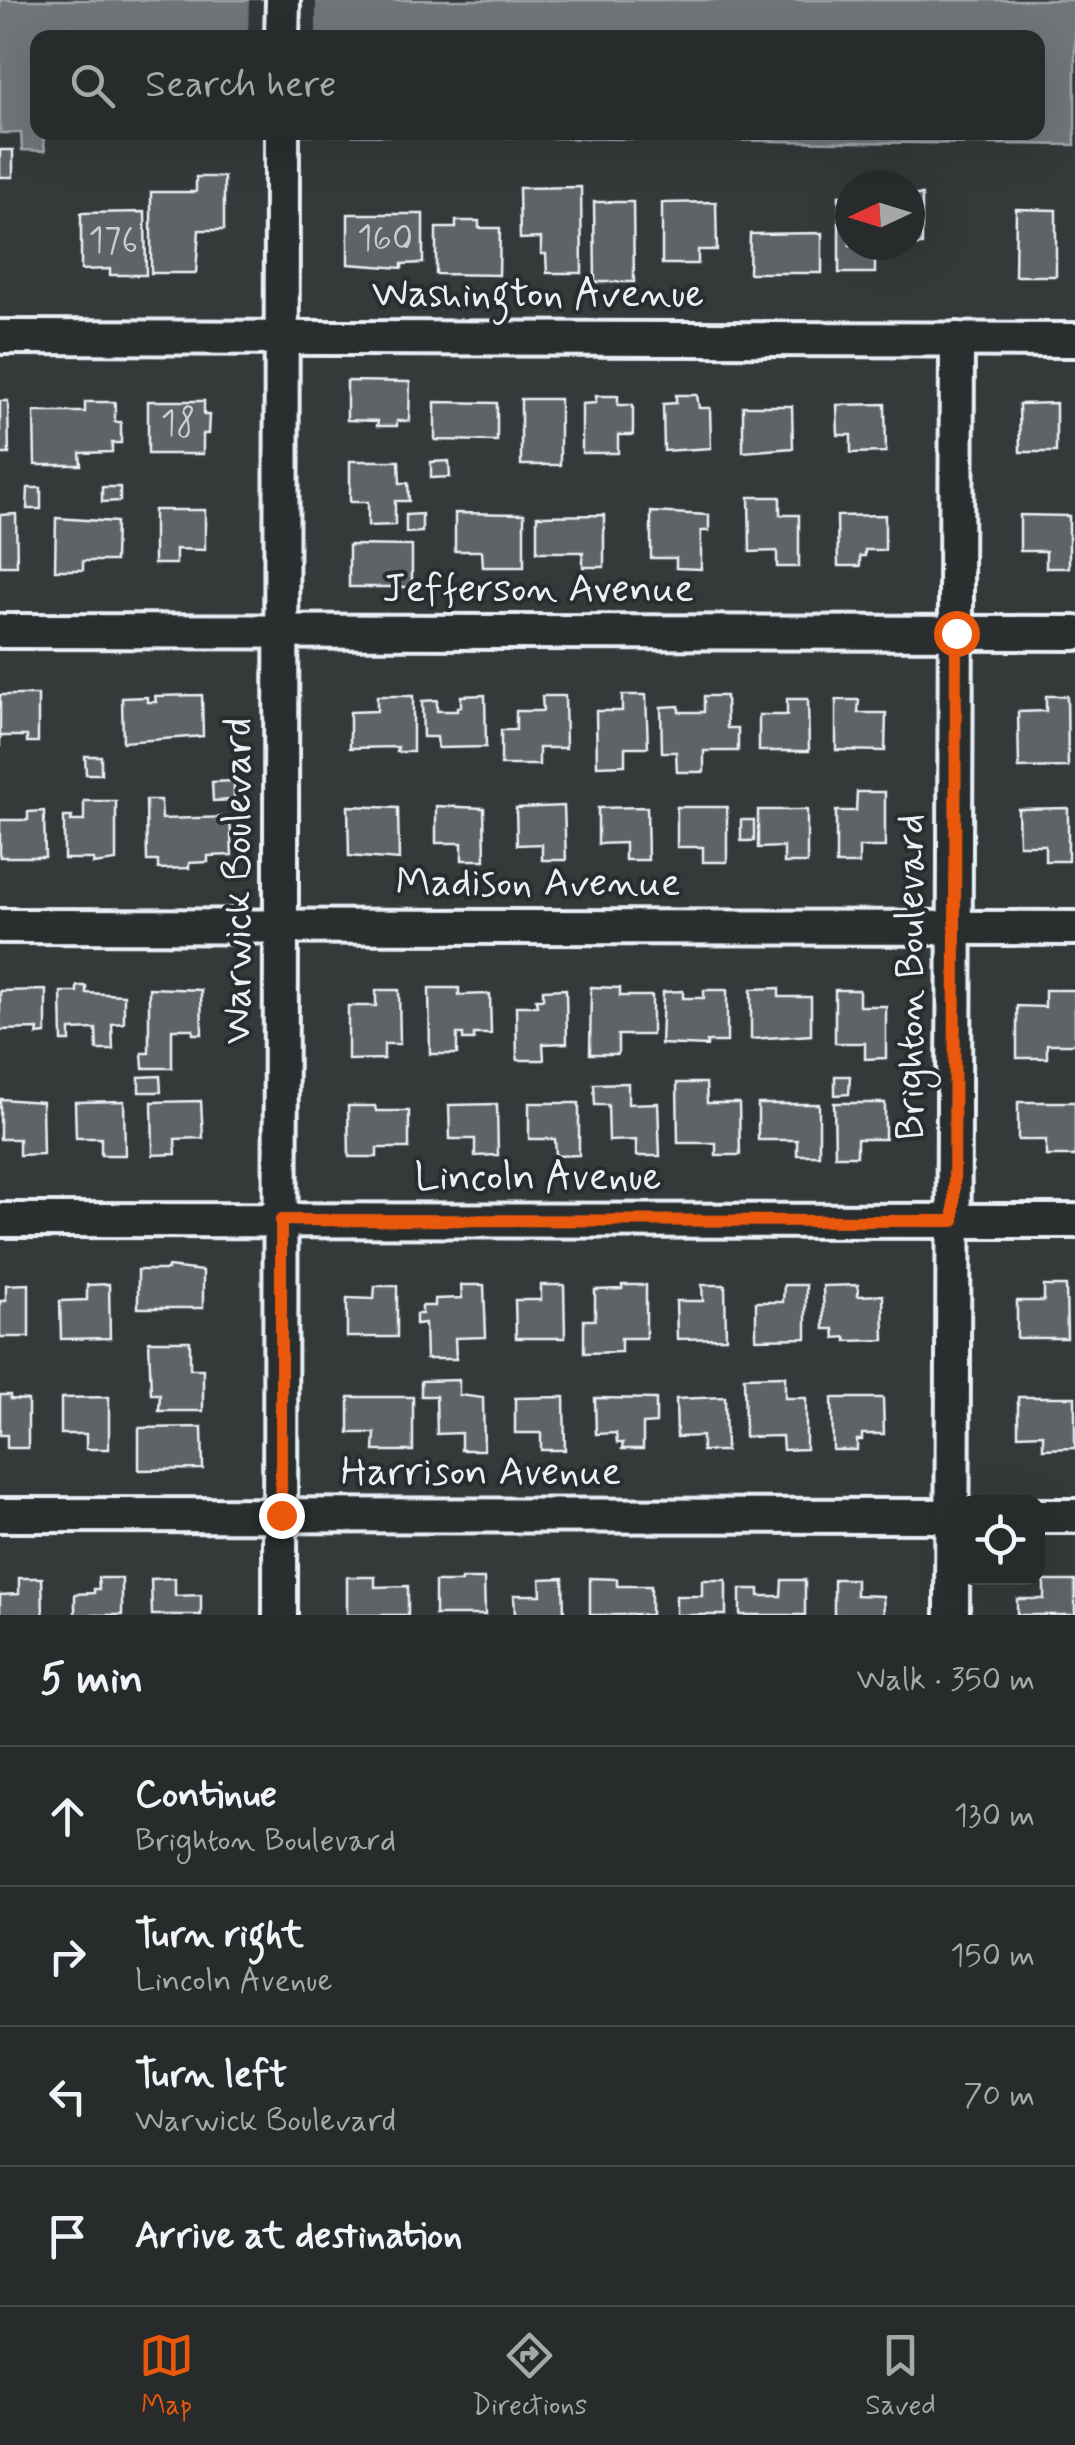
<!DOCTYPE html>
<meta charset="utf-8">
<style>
:root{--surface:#282b2c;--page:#303334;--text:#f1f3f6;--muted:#a5a7a9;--line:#444748;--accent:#ea580c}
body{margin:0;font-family:Mynerve,sans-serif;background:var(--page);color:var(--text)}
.controls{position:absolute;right:30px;bottom:30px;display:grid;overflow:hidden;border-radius:20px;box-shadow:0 10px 40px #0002}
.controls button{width:90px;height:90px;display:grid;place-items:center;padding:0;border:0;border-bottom:2px solid var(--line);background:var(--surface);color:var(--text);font:50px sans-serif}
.compass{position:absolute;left:835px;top:170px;width:90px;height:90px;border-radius:50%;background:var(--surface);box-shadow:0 10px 40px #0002;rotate:266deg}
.stop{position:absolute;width:30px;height:30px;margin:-22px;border:8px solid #ea580c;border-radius:50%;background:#fff}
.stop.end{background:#ea580c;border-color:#fff;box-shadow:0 2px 10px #0008}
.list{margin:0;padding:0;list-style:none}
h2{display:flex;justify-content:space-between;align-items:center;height:130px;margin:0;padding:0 40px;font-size:42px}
h2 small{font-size:32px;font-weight:400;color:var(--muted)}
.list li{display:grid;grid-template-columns:65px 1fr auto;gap:30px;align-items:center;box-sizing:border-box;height:140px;padding:0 40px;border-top:2px solid var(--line)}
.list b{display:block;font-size:38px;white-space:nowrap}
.list p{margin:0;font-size:32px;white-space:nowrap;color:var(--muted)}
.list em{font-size:32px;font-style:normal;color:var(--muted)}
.icon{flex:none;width:55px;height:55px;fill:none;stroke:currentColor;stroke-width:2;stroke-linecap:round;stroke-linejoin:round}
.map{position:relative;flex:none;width:1075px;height:1615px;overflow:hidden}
.search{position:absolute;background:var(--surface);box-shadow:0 10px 40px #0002;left:30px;right:30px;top:30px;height:110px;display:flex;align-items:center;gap:25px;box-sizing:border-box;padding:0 35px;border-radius:20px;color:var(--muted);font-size:38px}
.sheet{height:690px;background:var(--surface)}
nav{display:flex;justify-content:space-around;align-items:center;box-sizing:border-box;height:140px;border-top:2px solid var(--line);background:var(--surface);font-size:28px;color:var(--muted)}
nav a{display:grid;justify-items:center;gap:5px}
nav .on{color:var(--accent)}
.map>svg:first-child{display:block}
.water{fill:#707579;stroke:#a0a7ac;stroke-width:2.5}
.pier{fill:#35393a}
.building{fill:#5f6365;stroke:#e8f1f8;stroke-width:2.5}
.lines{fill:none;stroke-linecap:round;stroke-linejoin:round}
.minor-casing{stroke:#e8f1f8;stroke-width:40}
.minor{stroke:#2a2d2e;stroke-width:32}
.route{stroke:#ea580c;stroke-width:12}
.labels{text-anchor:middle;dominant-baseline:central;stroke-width:8;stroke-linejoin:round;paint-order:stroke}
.number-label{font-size:35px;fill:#c6ced3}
.street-label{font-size:40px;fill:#e8f1f8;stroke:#2a2d2e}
</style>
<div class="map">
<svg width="1075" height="1615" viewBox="0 0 1075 1615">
<rect width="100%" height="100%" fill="#35393a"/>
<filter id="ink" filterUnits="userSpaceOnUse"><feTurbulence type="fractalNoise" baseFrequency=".01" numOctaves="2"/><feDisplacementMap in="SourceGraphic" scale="20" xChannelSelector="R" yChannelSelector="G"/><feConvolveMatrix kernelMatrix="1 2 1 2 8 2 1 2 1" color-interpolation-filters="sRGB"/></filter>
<g filter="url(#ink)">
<path class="water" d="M0,0H1075V145L174,133L1038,132V38H38V132L43,133L45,151L22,150L21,133H0Z"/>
<path class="pier" d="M249,0H316V38L248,37Z"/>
<g class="building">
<rect x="0" y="150" width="13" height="27"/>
<path d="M196,177H224V230H199L196,273H151V192H196Z"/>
<path d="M581,187L582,273H547L546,254H541V238L520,239L519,188Z"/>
<path d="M839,195H850V245H875V273H839Z"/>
<path d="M910,195H922V245H896H910Z"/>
<path d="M594,202H633L634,282H595Z"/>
<path d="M716,202L717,250H698V264H662V203Z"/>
<path d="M1016,209L1056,210V276H1015Z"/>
<path d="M145,212L146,275H110V269L81,270V213Z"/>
<path d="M348,214H423V263L402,264V268L348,264Z"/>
<path d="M456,221H479V228H500L499,275L436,274V228H456Z"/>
<path d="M822,233V273H749L750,234Z"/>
<path d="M347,381L410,382L409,421H397V426H377L378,421L347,420Z"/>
<path d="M676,395H697L699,408H710L711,448L664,451L663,404L676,403Z"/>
<path d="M596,396H618V405H633V435H618V453H582V404L596,403Z"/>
<rect x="521" y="399" width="39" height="66"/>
<path d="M0,401H8L9,454H0Z"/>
<path d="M148,401H204V415H209L208,434H203V454H148Z"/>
<path d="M85,402H115V422H121V443H112V452L80,453L81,465H35L34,412H85Z"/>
<path d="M435,402L497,403V441L435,440Z"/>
<path d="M1056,403V452H1020L1019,404Z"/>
<path d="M885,404L886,452L851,453V435H838L837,405Z"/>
<path d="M743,406H792L793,448L743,452Z"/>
<path d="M350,461H399L400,483H408L409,501H395V525L368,526V502H350Z"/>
<path d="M449,461L450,477L431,478V462Z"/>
<path d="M102,487H120V501L102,502Z"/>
<path d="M28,488H41V509H27Z"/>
<path d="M749,497H780V515H799V567H777V551L750,552Z"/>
<path d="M154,510H205V550L176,549V564H154Z"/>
<path d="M651,512L709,515V531H701V569L676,568V558H651Z"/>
<path d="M455,513L524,514V567H483L482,551H455Z"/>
<path d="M16,514L17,566H0V515Z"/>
<path d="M422,514V532L406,533V515Z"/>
<path d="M604,515V567H583V552H537V516Z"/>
<path d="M885,515V550H865V556H860V566H838L837,516Z"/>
<path d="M1020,515L1069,516V568H1046V551H1020Z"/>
<path d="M56,518L116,522L115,561H83V570H55Z"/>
<path d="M349,545L412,546V587H349Z"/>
<path d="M0,695H38V742H27V736H0V747Z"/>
<path d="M202,695L203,736L123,742L122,698L147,697V702H156L155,696Z"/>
<path d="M485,695L486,747L438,748L437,737H423L422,701L437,700V711H457V707H461V696Z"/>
<path d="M622,695H646L648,747H625V765L597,766L596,711H622Z"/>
<path d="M377,696H413V752H397L398,747L350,748V712L377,711Z"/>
<path d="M542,696H565L566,748H539V765H501V730H516V711H543Z"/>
<path d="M704,696H726L727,728H738V751H704V772H677L676,752H662L661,707L679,706V712H704Z"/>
<path d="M1046,696H1067L1068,767L1019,768L1018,712L1046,711Z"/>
<path d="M787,699H808L809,751H759V715H787Z"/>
<path d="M836,700H859L858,713H886L885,751L836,750Z"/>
<path d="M85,756H101V774H86Z"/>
<path d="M234,781V800L213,801L212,782Z"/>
<path d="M857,792H885V847H859V864H836V811H856Z"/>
<path d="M146,800H161L162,819L230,817L232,855L208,856V862L189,863V868L158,869V861H147Z"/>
<path d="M84,801H116V861L93,864L94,859H64V817H72L71,821H84Z"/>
<path d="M348,806L398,808L399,860L349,856Z"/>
<path d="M436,806L484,808L485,860H462V843H436Z"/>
<path d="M564,806L566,860H542V844L517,845L516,808Z"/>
<path d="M647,807L648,860H625V843L598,844V808Z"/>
<path d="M677,807H727V862H703V847H677Z"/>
<path d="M1068,808V861H1045V845H1019L1018,809Z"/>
<path d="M758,810H807V863H784V847L758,848Z"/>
<path d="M44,811L45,857H0V820H28V812Z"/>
<rect x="741" y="820" width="13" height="21"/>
<path d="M77,986H86V993L124,995V1023L112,1024L113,1050H97L96,1029L70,1030V1041H62L61,992H77Z"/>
<path d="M591,987L620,988V996H652V1035H618V1054H590Z"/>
<path d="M149,988L201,990L202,1034H193V1029H172V1068H143L142,1053H149Z"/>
<path d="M429,988H459V995L490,994L491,1034H474V1040H463V1034H457V1054H430Z"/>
<path d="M779,988V997H811V1035L751,1039V989Z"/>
<path d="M566,989L567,1043L543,1044L544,1060H517L516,1006H537L536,999H543V990Z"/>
<path d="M46,990V1034L37,1035L38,1029L0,1030V991Z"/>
<path d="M376,990H399L400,1044H384V1059L348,1060V1006H376Z"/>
<path d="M704,990H727V1042H707V1046L661,1044L663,992L683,991V998H704Z"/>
<path d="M835,990H859V1006H886V1058L865,1059V1043H835Z"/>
<path d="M1045,990H1075V1044H1047V1058H1017V1006L1045,1007Z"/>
<path d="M160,1076L161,1092H139V1077Z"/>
<path d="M835,1076H850L849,1094L835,1095Z"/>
<path d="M628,1083V1104L658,1103L660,1156H636V1140L609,1141L608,1105H595L594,1084Z"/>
<path d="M677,1083H706L707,1103H739L740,1155H716V1143H678Z"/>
<path d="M0,1099L42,1102L43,1154L19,1155V1139H0Z"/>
<path d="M124,1101L125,1155H101V1138H76L75,1102Z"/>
<path d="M201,1101L203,1138L175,1139L176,1154L153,1155L152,1102Z"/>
<path d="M1018,1102H1075V1156H1046V1140H1018Z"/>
<path d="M529,1103H579V1155L556,1156L555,1139H529Z"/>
<path d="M834,1103H885V1139H857V1156H835Z"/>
<path d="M497,1104L498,1155L475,1156V1139H450L449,1105Z"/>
<path d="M758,1104H819V1155H797V1140H758Z"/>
<path d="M348,1106H375L376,1111H409V1148H377V1157H349Z"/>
<path d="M168,1267L203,1271V1308H138V1270H168Z"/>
<path d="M29,1284V1337H0V1301H6V1285Z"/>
<path d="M109,1284L110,1338L61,1339L60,1301L87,1300V1285Z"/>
<path d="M461,1285H484L486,1337L455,1338L456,1359H426L425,1323L416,1324V1314H422V1306H435V1299L462,1298Z"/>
<path d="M541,1285H564L565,1338H516L515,1300H541Z"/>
<path d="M622,1285H646V1338H621V1352L584,1353V1320H595V1290L622,1289Z"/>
<path d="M702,1285H725L726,1338L677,1339L676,1301H703Z"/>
<path d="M784,1285H806V1338L756,1339V1302H783Z"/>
<path d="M858,1285V1296L883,1295L884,1340L846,1341V1337L835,1338L834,1329H824L823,1286Z"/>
<path d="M375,1286H397V1337H347V1298L374,1299Z"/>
<path d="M1044,1286H1066L1067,1338H1017V1301H1044Z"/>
<path d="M149,1341H190V1369H203V1411H159L160,1394H151Z"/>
<path d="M785,1376V1398H806V1449L783,1450L782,1436L745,1437L744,1377Z"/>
<path d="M459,1380V1395L483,1398L484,1450H461V1433L437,1434L436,1396H421V1381Z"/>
<path d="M0,1395H10V1399L28,1400V1448H7V1435H0Z"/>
<path d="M109,1397V1449H86V1434H61V1398Z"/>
<path d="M349,1397H413V1451H374L375,1433H349Z"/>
<path d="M564,1397L565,1450H541V1433H515V1398Z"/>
<path d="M725,1397L726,1451H702V1436L677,1437L676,1399Z"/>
<path d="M1018,1397H1075V1448L1043,1449V1434L1018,1435Z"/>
<path d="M595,1398L656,1399V1423L643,1424V1449H622L623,1443H617L616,1433L596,1434Z"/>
<path d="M832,1398H883L884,1434H862V1440H857V1450H833Z"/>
<path d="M202,1427L203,1469L139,1470V1428Z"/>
<path d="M347,1577H375V1587L408,1586V1615H347Z"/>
<path d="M19,1578H42L43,1615H0V1595L19,1594Z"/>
<path d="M98,1578H122V1615H75V1594L94,1593V1589H99Z"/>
<path d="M175,1578V1596L201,1595V1615H152L151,1579Z"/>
<path d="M563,1578L564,1615H515L514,1595H541L540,1579Z"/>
<path d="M590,1578L617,1579V1586H651V1615H590Z"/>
<path d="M461,1579H484L485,1615H435V1582H461Z"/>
<path d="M834,1579H856V1595L883,1596L884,1615H834Z"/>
<path d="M702,1580H726V1615H676V1596H702Z"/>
<path d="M782,1580H805V1615H740V1589H759V1596H781Z"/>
<path d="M1044,1581H1075V1615H1017V1599H1044Z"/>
</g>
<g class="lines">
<defs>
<g id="minor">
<path d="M282,38L283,0"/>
<path d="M0,337L1075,340"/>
<path d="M0,631L1075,633"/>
<path d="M0,926L1075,928"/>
<path d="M0,1220L1075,1221"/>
<path d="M0,1515L962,1516"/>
<path d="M1038,1516H1075"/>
<path d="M280,1615L282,132"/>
<path d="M952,1615L957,339"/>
</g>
</defs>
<use href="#minor" class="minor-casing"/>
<use href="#minor" class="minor"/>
</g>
</g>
<g class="lines" filter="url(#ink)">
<path class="route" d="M281,1515V1220L954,1221L956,633"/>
</g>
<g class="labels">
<g class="number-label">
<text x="385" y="239">160</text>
<text x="113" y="241">176</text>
<text x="178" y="424">18</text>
</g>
<g class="street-label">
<text x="538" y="295">Washington Avenue</text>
<text x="538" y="590">Jefferson Avenue</text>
<text transform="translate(239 881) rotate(-90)">Warwick Boulevard</text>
<text x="538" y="884">Madison Avenue</text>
<text transform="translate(912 977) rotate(-90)">Brighton Boulevard</text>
<text x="538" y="1178">Lincoln Avenue</text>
<text x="481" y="1473">Harrison Avenue</text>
</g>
</g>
</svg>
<div class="controls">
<button><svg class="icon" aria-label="locate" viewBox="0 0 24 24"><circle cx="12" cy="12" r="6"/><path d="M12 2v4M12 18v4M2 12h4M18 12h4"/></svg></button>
</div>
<svg class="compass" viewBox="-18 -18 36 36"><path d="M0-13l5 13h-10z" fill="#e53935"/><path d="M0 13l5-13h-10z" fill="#a5a7a9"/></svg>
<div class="stop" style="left:956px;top:633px"></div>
<div class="stop end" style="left:281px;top:1515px"></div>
<div class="search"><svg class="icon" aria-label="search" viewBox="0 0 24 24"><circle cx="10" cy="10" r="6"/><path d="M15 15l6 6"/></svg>Search here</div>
</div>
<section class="sheet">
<h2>5 min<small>Walk · 350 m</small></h2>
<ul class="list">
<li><svg class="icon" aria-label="ahead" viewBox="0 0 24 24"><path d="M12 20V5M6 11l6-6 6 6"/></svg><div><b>Continue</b><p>Brighton Boulevard</p></div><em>130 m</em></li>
<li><svg class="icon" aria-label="right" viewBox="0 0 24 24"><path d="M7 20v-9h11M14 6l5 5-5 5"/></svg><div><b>Turn right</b><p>Lincoln Avenue</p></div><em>150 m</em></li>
<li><svg class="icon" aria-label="left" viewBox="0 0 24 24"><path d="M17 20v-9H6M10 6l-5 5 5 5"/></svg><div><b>Turn left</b><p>Warwick Boulevard</p></div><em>70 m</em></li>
<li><svg class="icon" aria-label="arrive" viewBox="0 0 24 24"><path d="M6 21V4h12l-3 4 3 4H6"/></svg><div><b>Arrive at destination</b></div></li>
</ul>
</section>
<nav>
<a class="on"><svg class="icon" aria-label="map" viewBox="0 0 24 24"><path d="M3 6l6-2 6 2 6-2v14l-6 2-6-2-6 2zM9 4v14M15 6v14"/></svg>Map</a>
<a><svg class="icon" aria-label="directions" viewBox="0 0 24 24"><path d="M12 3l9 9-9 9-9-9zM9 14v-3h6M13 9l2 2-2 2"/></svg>Directions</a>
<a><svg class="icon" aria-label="saved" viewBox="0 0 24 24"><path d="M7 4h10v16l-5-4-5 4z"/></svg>Saved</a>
</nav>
